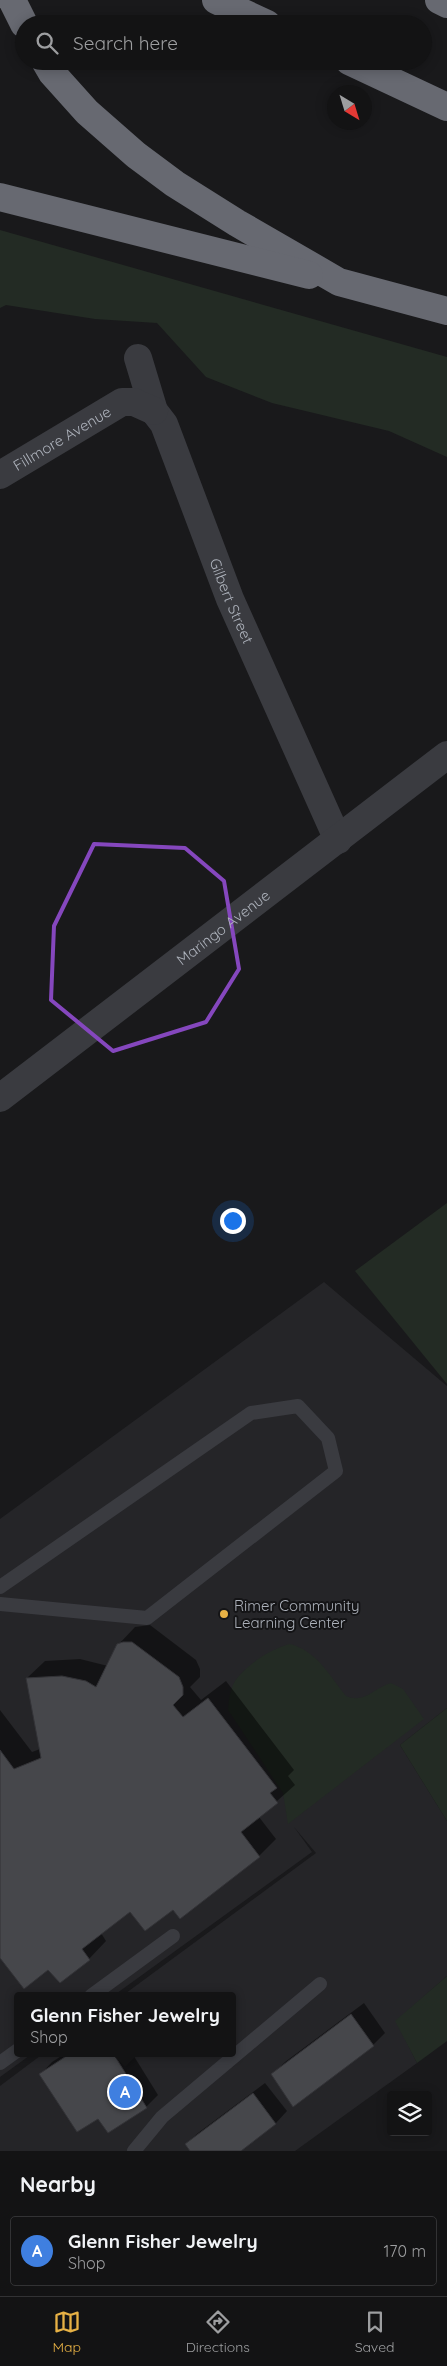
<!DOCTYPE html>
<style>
:root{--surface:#131314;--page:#1c1c1d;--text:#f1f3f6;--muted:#9d9ea0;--line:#323234;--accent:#e7b145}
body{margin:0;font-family:Quicksand,sans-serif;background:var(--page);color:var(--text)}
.controls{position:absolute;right:15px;bottom:15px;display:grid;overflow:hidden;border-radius:5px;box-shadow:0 2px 12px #0003}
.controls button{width:45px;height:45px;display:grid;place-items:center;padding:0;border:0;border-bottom:1px solid var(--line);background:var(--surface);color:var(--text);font:25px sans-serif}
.compass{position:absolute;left:327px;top:85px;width:45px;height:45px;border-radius:50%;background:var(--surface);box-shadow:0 2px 12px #0003;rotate:142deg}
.you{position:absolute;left:232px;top:1220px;width:18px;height:18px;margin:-12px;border:4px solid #fff;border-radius:50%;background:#1a73e8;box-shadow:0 0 0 8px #1a73e833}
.badge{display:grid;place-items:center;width:32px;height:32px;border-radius:50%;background:var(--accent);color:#fff;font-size:16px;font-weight:700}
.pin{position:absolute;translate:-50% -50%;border:2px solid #fff;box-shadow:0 1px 5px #0006}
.popup{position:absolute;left:14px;top:1992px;width:222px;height:65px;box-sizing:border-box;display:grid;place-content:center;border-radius:5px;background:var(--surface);filter:drop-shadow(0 1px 4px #0005);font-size:16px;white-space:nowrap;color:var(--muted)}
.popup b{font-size:19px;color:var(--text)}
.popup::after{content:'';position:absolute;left:50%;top:100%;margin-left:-10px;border:10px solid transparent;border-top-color:var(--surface)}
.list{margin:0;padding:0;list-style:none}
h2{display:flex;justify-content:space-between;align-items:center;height:65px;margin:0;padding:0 20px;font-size:21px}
h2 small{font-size:16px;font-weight:400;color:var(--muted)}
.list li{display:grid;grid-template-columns:32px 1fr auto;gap:15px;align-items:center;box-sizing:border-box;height:70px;margin:0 10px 10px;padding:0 10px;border:1px solid var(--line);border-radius:5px}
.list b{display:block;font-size:19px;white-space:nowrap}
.list p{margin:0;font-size:16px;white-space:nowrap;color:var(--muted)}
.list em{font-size:16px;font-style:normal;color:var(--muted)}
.icon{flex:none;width:28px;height:28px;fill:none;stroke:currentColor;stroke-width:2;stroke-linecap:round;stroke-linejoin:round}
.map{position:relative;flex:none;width:447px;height:2151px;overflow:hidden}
.search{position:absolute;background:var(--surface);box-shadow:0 2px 12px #0003;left:15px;right:15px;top:15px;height:55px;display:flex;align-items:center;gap:12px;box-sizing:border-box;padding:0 18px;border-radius:28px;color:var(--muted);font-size:19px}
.sheet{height:145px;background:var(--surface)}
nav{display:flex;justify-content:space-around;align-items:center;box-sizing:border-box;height:70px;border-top:1px solid var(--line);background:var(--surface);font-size:14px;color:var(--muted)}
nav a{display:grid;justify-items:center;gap:2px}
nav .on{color:var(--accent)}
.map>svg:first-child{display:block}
.built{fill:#252528}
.green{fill:#232b24}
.shadow{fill:#0007}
.building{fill:#46474b;stroke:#333337}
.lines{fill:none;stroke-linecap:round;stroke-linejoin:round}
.service{stroke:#3a3b40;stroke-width:14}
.minor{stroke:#3a3b40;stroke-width:28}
.motorway{stroke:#676971;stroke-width:28}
.marked{fill:none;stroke:#8547be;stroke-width:4;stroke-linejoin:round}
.poi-dot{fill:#e7b145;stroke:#141416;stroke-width:2}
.labels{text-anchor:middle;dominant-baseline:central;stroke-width:4;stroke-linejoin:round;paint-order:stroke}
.street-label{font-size:15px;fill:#acb1ba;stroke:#141416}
.poi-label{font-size:15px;fill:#acb1ba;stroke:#141416;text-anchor:start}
</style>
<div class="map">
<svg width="447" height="2151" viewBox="0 0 447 2151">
<rect width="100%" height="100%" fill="#19191b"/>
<path class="built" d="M324,1282L447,1386V1708L400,1745L447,1821V1976L396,2021L417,2063L295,2151H0V2086L44,2053H232V1996H122L316,1853L294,1827L312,1852L113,1996H18V2053H33L0,2077V1519Z"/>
<g class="green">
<path d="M0,230L447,357V457L389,431L272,403L206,377L157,323L95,319L6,305L0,308Z"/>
<path d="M447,1203V1384L355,1271Z"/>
<path d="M290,1644C317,1651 329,1675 346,1696C364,1704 374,1688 391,1683L403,1689L424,1719L288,1824L283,1793L228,1710C229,1699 230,1686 238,1677C251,1662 271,1649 290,1644Z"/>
<path d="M447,1708V1821L400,1745Z"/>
<path d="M447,1976V2041L417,2063L395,2021Z"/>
</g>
<g class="shadow">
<path d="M150,1625L196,1660L200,1669V1677L190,1687L201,1700L226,1681L294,1770L288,1776L295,1785L259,1817L276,1839L259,1856L173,1908L130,1910L101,1933L106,1941L89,1959L48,1968L0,1956V1710L32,1752L40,1749L27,1678L45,1661L80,1659L108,1666L118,1645L135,1627Z"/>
<path d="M364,2003L385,2033L373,2045L273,2074L285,2062Z"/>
<path d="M66,2053H132L158,2095L146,2107L98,2117L41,2074L52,2062Z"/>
<path d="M265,2083L287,2111L276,2123L239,2151H192L186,2144L198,2133Z"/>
</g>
<g class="building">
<path d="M123,1642H132L179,1677L183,1687V1695L173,1705L183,1717L208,1698L277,1788L270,1793L278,1803L241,1832L260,1857L180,1919L173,1910L145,1931L130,1912L82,1949L90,1960L60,1983L48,1970L24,1989L0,1958V1750L14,1769L41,1758L26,1678L62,1676L86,1681L96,1687L117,1644Z"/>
<path d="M351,2014L374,2046L293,2107L271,2074Z"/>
<path d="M71,2053H113L147,2108L108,2133L98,2119L77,2132L39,2074Z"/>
<path d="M253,2093L276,2124L241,2151H190L185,2144Z"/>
</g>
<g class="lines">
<g class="service">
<path d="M0,1587L251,1413L298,1406L328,1438L336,1471L147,1618L0,1604"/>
<path d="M91,1996L173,1936"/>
<path d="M0,2063L18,2050"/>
<path d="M134,2151L162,2117L320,1984"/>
</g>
<g class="minor">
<path id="s1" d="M138,358L154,411L164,424L230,599L338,840"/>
<path id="s2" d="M0,475L122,402H134L154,411"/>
<path id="s3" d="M0,1098L447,755"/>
</g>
<g class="motorway">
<path d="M12,0L24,24"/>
<path d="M216,0L267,24"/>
<path d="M439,0L447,4"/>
<path d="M45,61L52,73L87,112L136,155L175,184L237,223L339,282L447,311"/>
<path d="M349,61L447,107"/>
<path d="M0,197L309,275"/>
</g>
</g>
<path class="marked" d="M94,844L185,848L224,881L239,969L206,1022L113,1051L51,1000L54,926Z"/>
<circle class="poi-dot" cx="224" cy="1614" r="5"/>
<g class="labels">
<g class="street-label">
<text stroke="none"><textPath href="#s2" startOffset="72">Fillmore Avenue</textPath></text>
<text stroke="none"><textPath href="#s1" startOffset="261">Gilbert Street</textPath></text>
<text stroke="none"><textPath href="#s3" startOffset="281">Maringo Avenue</textPath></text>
</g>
<g class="poi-label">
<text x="234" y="1605">Rimer Community<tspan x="234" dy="17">Learning Center</tspan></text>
</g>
</g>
</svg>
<div class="controls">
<button><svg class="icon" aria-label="layers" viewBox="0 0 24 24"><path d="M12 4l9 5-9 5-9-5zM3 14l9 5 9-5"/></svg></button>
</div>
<svg class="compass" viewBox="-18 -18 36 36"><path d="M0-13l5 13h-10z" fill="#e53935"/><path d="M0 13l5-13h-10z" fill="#9d9ea0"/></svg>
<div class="you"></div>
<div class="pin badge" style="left:125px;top:2092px;background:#3f7fe0">A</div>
<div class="popup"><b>Glenn Fisher Jewelry</b>Shop</div>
<div class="search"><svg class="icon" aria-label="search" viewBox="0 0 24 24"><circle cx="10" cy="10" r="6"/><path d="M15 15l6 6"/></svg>Search here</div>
</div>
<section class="sheet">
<h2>Nearby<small></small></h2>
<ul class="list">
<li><span class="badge" style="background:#3f7fe0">A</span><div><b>Glenn Fisher Jewelry</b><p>Shop</p></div><em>170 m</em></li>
</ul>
</section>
<nav>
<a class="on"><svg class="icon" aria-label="map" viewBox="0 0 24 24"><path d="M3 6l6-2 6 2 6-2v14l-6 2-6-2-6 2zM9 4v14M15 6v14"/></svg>Map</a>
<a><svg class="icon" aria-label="directions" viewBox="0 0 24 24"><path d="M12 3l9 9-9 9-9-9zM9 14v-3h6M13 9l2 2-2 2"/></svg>Directions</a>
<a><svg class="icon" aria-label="saved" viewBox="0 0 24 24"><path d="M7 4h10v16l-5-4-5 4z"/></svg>Saved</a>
</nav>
